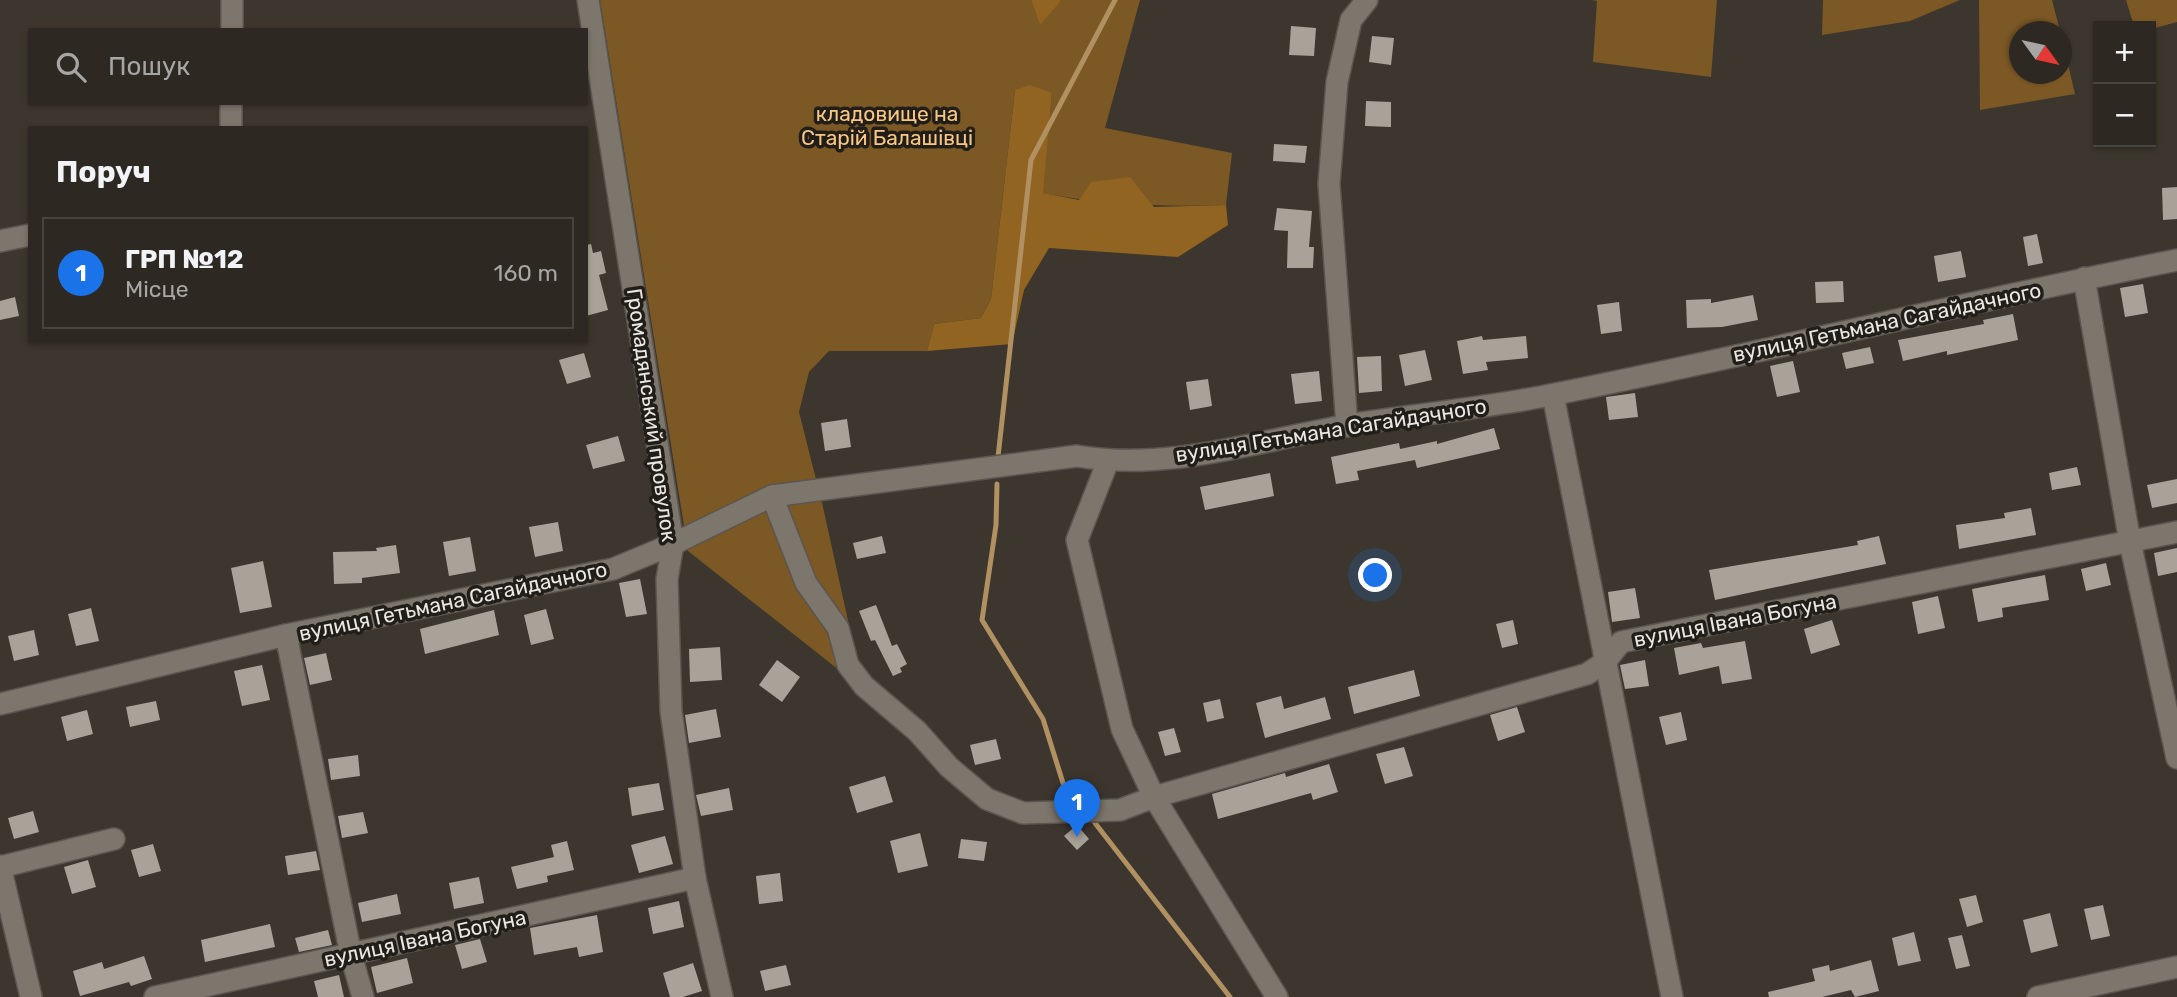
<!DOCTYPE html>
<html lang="uk">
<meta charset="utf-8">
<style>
:root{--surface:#2d2822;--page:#35302a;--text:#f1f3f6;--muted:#a7a6a5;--line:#484440;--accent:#1a73e8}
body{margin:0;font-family:Rubik,sans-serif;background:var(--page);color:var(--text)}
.controls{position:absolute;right:21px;top:21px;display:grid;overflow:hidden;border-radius:0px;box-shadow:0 2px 5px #0004}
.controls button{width:63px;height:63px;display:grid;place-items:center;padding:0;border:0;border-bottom:2px solid var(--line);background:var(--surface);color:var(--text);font:35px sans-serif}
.compass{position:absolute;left:2009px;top:21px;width:63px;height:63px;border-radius:50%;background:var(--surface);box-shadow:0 2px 5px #0004;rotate:123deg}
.you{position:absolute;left:1376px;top:576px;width:24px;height:24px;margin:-18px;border:5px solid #fff;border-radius:50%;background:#1a73e8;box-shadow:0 0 0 10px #1a73e833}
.badge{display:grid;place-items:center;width:46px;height:46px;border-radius:50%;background:var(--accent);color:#fff;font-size:23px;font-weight:700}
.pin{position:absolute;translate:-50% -58px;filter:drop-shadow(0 2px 4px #0008)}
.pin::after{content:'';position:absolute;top:37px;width:24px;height:21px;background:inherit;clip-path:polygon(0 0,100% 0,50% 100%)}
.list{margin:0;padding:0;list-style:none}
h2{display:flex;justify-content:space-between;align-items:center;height:91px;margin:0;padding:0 28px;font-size:30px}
h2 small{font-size:23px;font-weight:400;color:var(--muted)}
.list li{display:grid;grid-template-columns:46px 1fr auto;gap:21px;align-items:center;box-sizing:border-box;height:112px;margin:0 14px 14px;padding:0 14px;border:2px solid var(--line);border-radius:0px}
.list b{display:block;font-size:26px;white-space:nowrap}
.list p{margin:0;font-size:23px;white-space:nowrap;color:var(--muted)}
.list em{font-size:23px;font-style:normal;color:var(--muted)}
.icon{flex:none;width:38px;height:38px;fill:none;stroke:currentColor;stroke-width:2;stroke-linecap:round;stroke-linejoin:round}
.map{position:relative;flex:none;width:2177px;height:997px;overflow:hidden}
.search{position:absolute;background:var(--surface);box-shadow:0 2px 5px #0004;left:28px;top:28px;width:560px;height:77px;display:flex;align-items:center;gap:18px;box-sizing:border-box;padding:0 24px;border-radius:0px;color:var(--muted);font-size:26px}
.panel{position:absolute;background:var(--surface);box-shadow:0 2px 5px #0004;left:28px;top:126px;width:560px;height:217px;border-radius:0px}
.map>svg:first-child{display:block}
.green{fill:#7c5825}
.forest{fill:#916422}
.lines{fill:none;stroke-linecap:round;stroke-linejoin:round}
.stream{stroke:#b19061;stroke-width:5}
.building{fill:#a9a299}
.minor-casing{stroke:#5b554f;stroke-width:24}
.minor{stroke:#7d766d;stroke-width:21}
.labels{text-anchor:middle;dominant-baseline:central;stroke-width:7;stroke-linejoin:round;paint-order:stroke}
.park-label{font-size:21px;fill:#fac783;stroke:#211e1a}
.street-label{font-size:21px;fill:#eae6e1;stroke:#211e1a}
</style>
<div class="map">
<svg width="2177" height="997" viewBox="0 0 2177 997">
<rect width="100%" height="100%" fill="#3c362e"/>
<g class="green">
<path d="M600,0H1031L1040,24L1062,0H1140L1105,128L1232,153L1226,205C1161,207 1106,205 1042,193L1052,93L1015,90L991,299L981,318L934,324L927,351H829L809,372L799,412L823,507L863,689L688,551Z"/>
<path d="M1592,0H1717L1711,77L1593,62L1597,1Z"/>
<path d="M1823,0H1960L1910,21L1822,35Z"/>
<path d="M1979,0H2052L2060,31L2020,32V74H2062V39L2075,94L1980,110Z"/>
<path d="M2126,0H2177V22L2151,29V26H2134Z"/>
</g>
<g class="forest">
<path d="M1031,0H1062L1040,25Z"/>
<path d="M1030,85L1052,93L1043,193L1079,200L1091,182L1130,177L1154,207L1226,205L1228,225L1178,257L1049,248L1024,290L1012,344L927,351L934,324L981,318L991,299L1015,90Z"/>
</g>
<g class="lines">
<g class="stream">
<path d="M998,457L1031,160L1115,0"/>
<path d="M997,484L996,525L982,620L1043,719L1063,783L1076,799"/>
<path d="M1095,823L1230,997"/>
</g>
</g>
<g class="building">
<path d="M1291,26L1316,28L1314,56L1289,55Z"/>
<path d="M1372,36L1394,38L1391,65L1369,62Z"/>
<path d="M1366,101L1391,102V127L1365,126Z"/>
<path d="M1274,144L1307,146L1305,163L1273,161Z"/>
<path d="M2177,187V219L2163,220L2162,188Z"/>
<path d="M1277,208L1312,211L1309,247H1314L1313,268H1287L1288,231L1274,230Z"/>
<path d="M2037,234L2043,263L2028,266L2023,237Z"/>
<path d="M591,244L593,253L601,251L606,273L599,275L608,310L586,316V245Z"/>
<path d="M1961,251L1966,277L1938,282L1934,256Z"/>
<path d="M1843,281L1844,302L1816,303L1815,282Z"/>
<path d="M2143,284L2148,313L2125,317L2120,288Z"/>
<path d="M1753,295L1758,320L1722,327L1687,328L1686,300L1711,299V303Z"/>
<path d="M15,297L19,316L0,320V301Z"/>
<path d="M1619,302L1622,331L1601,334L1597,305Z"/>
<path d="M2013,314L2018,340L1947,355V351L1903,361L1898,340L1984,324L1983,320Z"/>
<path d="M1482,336L1483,340L1526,336L1528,358L1486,362L1488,370L1463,374L1457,341Z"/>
<path d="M1870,347L1874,363L1846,369L1842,353Z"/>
<path d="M1425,350L1432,380L1405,386L1399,355Z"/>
<path d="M584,353L591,377L567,384L559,360Z"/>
<path d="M1381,356L1382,391L1359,393L1357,357Z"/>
<path d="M1793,361L1800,392L1777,397L1770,366Z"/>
<path d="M1319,371L1322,401L1295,404L1291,374Z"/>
<path d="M1208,379L1212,406L1190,410L1186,382Z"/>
<path d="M1635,393L1638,417L1609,420L1606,397Z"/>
<path d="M847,419L851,447L825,451L821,423Z"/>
<path d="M1494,428L1500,449L1417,468L1415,460L1357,471L1359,480L1336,484L1331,457L1399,443L1400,449L1437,441V444Z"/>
<path d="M618,436L625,461L593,469L586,445Z"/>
<path d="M2077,467L2081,485L2052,490L2049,473Z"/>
<path d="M1270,473L1274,496L1205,510L1200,487Z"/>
<path d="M2177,479V503L2152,508L2147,485Z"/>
<path d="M2031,508L2036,535L1959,549L1956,525L2005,518L2004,513Z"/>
<path d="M558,522L563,551L535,557L529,527Z"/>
<path d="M882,536L886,553L857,559L853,543Z"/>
<path d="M1879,536L1886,564L1715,600L1709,570L1858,545L1857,541Z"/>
<path d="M470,537L476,571L449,576L443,542Z"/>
<path d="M396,545L400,573L362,578V583L334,584L333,552L377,551L376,548Z"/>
<path d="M2177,548V572L2158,576L2154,553Z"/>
<path d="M263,561L272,607L240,613L231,568Z"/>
<path d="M2106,563L2111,585L2086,591L2081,569Z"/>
<path d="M2045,575L2049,600L2002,608L2003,617L1978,622L1972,589Z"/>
<path d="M640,579L647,614L626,617L619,583Z"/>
<path d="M1635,588L1640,618L1612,622L1608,592Z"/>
<path d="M1938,596L1945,628L1918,634L1912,602Z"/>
<path d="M876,605L892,646L897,644L907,664L900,668L902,672L893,676L875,640L871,641L859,611Z"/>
<path d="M91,608L99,641L76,646L68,614Z"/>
<path d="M546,609L554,639L531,645L524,615Z"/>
<path d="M494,610L499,635L425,654L420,629Z"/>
<path d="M1513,620L1518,644L1502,648L1496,624Z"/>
<path d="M1832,620L1840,645L1811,654L1804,629Z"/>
<path d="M34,630L39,655L14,661L8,636Z"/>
<path d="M1745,641L1752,679L1722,684L1719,666L1679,675L1674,648L1701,643L1703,648Z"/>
<path d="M720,647L722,680L690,682L689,649Z"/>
<path d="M326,653L332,680L310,685L304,658Z"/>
<path d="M777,660L800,677L782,702L759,685Z"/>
<path d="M1645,660L1649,686L1625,689L1620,665Z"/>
<path d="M262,665L270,700L242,706L234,671Z"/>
<path d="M1414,670L1420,696L1354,714L1348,687Z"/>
<path d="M1281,696L1284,709L1325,697L1331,719L1265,738L1256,703Z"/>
<path d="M1220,699L1224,718L1207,722L1203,703Z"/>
<path d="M156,701L160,720L130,727L126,707Z"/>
<path d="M1517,707L1525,732L1498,741L1490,715Z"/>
<path d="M716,709L721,737L689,743L685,715Z"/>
<path d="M87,710L93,734L67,741L61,717Z"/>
<path d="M1681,712L1687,740L1666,745L1659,717Z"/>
<path d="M1174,728L1181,752L1165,756L1158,732Z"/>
<path d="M996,739L1001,759L975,765L970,745Z"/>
<path d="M1404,747L1413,776L1385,784L1376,754Z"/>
<path d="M358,755L360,776L331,780L328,759Z"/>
<path d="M1329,764L1338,792L1313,800L1311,793L1218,819L1212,794L1285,773L1286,777Z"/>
<path d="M885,776L893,802L857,813L849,787Z"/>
<path d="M659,783L664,810L632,816L628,788Z"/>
<path d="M729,788L733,810L701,816L696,795Z"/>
<path d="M33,811L39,832L14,839L8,818Z"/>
<path d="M363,812L368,833L342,838L338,816Z"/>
<path d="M1077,825L1089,839L1077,850L1064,836Z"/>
<path d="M920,833L928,866L898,873L890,841Z"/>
<path d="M665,836L673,864L639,873L631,845Z"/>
<path d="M961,839L987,842L984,861L958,858Z"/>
<path d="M567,841L574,870L547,876L548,882L517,889L511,867L554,857L551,845Z"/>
<path d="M153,844L161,871L139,877L131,850Z"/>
<path d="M316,851L320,870L288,875L285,856Z"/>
<path d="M88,860L96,887L72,894L64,867Z"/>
<path d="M780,873L783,901L759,904L756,876Z"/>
<path d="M479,877L484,903L454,909L449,883Z"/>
<path d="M397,894L401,914L362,922L358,903Z"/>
<path d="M1976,895L1983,922L1967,927L1959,899Z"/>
<path d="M679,901L684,927L653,934L648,908Z"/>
<path d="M2103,905L2110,936L2091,940L2084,909Z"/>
<path d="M2050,913L2058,946L2031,953L2023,920Z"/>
<path d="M597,915L603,952L579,957L577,947L534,955L530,928Z"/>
<path d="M270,924L275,947L205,962L201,940Z"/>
<path d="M328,930L332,945L299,952L295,938Z"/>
<path d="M1914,932L1921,961L1898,966L1892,938Z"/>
<path d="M1962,935L1970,966L1956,969L1948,938Z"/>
<path d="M480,939L487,962L462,969L455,945Z"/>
<path d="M144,956L152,979L131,986L129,982L80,996L73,971L102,962L104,969Z"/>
<path d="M407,958L413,983L377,993L371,967Z"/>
<path d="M1871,960L1879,991L1855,997L1851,990L1822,997H1769L1768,992L1815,981L1812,969L1829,965L1830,971Z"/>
<path d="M693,963L702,991L683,997H670L663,973Z"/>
<path d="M786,965L791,985L765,991L760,971Z"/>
<path d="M339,975L344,997H318L314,981Z"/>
</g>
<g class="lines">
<defs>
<g id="minor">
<path d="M588,0L673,544L667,579L671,711L695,878L722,997"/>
<path d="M232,30V0"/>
<path d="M231,128V103"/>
<path d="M0,241L30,235"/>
<path d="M2084,278L2130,542L2177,758"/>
<path d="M1553,395L1672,997"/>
<path d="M1347,426L1329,184L1337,82L1351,20L1367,0"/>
<path d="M1108,461L1077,540L1122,729L1154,797L1277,997"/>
<path d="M772,496L806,583L838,628L848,665L864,686L917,731L949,767L987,799L1023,813L1120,810L1154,797L1587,674L1605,662L1621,642L2177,532"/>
<path d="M286,635L351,955L363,997"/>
<path d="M0,704L286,635L613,569L673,544L772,496L1077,456C1168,472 1260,440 1349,425C1418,414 1488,408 1555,394C1763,353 1969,301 2177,260"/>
<path d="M0,866L31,997"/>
<path d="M0,867L114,839"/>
<path d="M155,997L695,878"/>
<path d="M2038,997L2177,967"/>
</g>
</defs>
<use href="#minor" class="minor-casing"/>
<use href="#minor" class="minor"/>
</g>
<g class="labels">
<g class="park-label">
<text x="887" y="113">кладовище на<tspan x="887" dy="24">Старій Балашівці</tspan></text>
</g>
<g class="street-label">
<text transform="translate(1887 322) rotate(-12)">вулиця Гетьмана Сагайдачного</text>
<text transform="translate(652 415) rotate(82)">Громадянський провулок</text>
<text transform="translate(1331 430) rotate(-9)">вулиця Гетьмана Сагайдачного</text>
<text transform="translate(453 601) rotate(-12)">вулиця Гетьмана Сагайдачного</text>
<text transform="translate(1735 620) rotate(-11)">вулиця Івана Богуна</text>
<text transform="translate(425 938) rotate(-12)">вулиця Івана Богуна</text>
</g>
</g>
</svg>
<div class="controls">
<button>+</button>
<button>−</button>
</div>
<svg class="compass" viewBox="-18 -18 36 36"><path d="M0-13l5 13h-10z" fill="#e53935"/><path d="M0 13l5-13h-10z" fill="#a7a6a5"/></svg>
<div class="you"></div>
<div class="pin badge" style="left:1077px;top:837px">1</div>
<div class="search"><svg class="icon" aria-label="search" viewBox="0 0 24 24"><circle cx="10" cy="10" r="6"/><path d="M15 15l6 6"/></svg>Пошук</div>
<section class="panel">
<h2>Поруч<small></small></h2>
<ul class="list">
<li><span class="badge">1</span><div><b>ГРП №12</b><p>Місце</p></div><em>160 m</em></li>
</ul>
</section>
</div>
